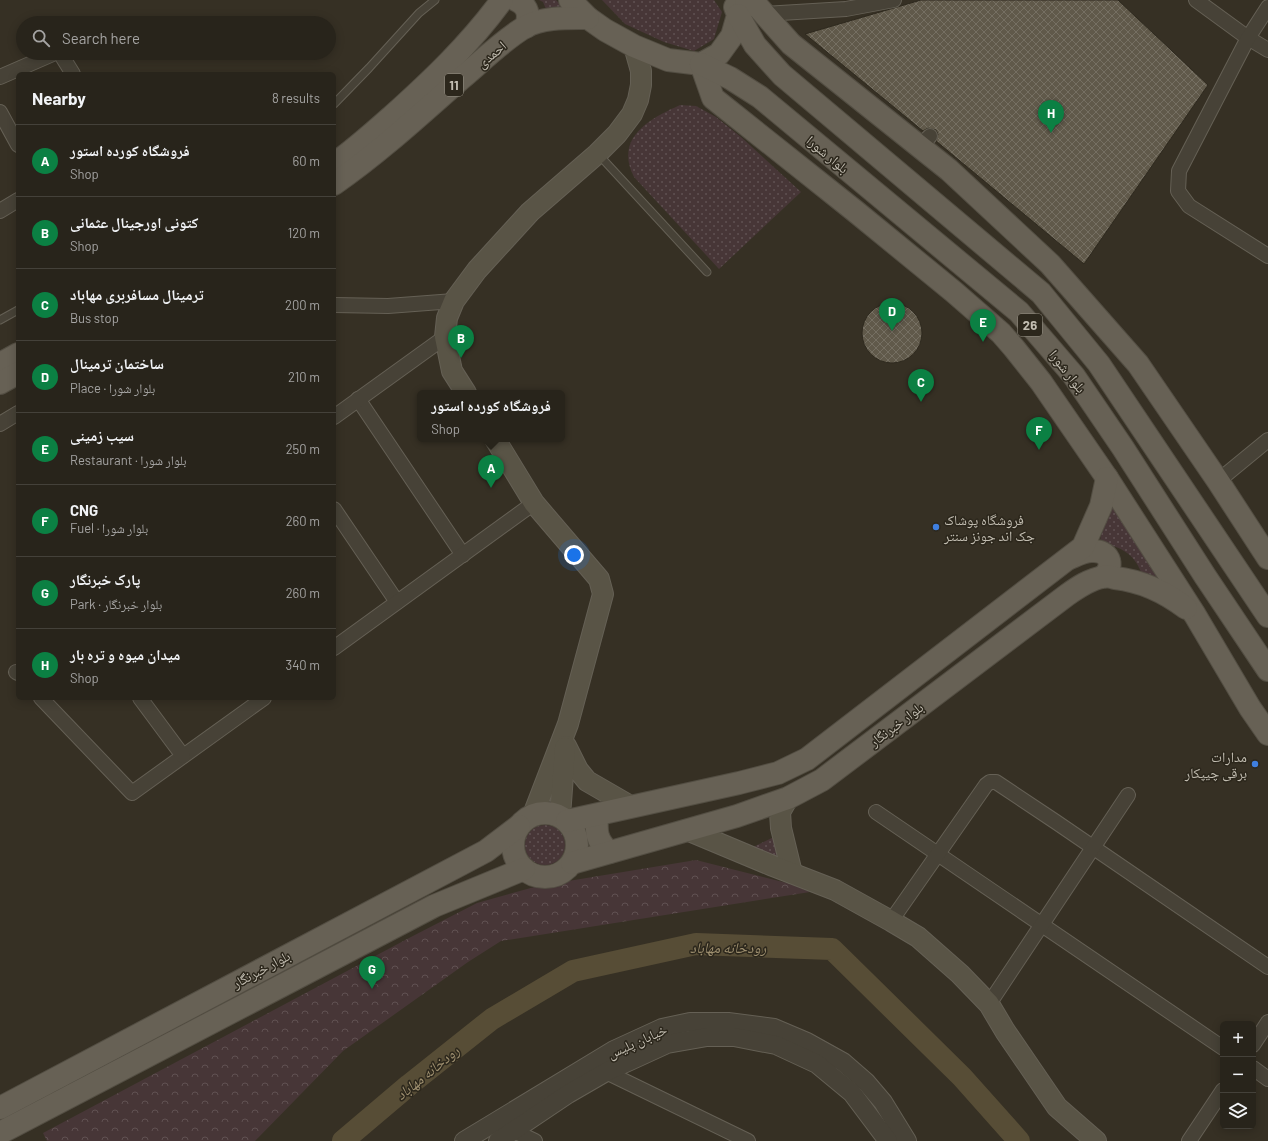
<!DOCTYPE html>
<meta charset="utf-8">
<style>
:root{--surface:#28241b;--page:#302c24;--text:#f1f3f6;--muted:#a5a4a3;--line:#44413a;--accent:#0b8043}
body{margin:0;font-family:Barlow,"Noto Naskh Arabic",sans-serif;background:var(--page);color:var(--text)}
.controls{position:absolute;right:12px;bottom:12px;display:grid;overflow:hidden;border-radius:6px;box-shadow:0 2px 10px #0003}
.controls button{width:36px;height:36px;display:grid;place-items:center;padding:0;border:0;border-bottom:1px solid var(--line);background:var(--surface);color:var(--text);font:20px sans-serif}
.you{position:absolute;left:574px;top:555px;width:14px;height:14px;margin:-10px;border:3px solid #fff;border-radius:50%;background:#1a73e8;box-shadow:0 0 0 6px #1a73e833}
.badge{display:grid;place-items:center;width:26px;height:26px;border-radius:50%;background:var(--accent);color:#fff;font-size:13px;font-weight:700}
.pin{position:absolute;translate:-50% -33px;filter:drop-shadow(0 1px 2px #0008)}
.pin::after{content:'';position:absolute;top:21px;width:14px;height:12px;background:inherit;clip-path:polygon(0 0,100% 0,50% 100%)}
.popup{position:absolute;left:417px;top:390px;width:148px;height:52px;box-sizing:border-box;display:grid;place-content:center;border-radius:6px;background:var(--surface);filter:drop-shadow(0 1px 3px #0005);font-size:13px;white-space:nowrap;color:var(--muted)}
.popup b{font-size:15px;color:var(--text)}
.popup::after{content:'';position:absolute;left:50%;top:100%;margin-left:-8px;border:8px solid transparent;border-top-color:var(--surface)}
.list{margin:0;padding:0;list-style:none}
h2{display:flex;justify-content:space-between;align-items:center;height:52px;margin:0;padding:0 16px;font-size:17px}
h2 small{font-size:13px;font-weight:400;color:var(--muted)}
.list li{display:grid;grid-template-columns:26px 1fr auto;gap:12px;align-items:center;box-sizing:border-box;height:72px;padding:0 16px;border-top:1px solid var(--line)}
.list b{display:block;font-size:15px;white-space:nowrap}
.list p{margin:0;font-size:13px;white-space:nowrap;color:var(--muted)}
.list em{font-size:13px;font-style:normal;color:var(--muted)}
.icon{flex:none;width:22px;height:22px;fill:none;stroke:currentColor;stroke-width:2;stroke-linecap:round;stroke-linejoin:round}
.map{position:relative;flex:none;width:1268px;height:1141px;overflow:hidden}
.search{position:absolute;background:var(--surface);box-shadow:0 2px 10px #0003;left:16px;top:16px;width:320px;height:44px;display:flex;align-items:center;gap:10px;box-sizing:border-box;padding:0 14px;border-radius:22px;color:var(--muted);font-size:15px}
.panel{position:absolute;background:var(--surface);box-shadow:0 2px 10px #0003;left:16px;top:72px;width:320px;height:628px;border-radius:6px}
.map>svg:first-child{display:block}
.grass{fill:url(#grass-dots)}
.park{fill:url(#park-crowns)}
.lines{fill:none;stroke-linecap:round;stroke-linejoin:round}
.river{stroke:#574d36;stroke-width:22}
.building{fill:url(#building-cross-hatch);stroke:#2e291e}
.service-casing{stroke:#656055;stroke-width:9}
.minor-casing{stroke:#656055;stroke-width:16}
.tertiary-casing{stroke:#656055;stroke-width:20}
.secondary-casing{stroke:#656055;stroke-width:22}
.primary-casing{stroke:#534e43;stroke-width:24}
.service{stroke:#474237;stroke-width:7}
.minor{stroke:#474237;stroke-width:14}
.tertiary{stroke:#474237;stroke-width:18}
.secondary{stroke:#595446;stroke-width:20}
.primary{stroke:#676155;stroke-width:22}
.shop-dot{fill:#3f7fe0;stroke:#2c271c;stroke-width:1.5}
.labels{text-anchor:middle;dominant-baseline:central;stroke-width:3;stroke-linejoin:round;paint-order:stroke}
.shield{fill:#2c271c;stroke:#969185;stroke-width:1}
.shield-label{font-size:13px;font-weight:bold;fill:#c3beb2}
.street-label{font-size:14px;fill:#c3beb2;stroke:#2c271c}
.poi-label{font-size:14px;fill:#c3beb2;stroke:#2c271c;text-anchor:start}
.water-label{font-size:15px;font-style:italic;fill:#9e8f6f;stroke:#2c271c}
</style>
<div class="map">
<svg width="1268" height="1141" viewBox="0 0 1268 1141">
<defs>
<pattern id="grass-dots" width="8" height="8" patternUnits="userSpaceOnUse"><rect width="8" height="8" fill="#473637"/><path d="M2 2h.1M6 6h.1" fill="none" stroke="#605152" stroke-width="1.8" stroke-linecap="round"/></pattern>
<pattern id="park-crowns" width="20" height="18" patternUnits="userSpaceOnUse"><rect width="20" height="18" fill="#473637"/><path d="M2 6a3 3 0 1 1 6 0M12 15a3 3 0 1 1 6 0" fill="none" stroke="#605152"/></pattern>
<pattern id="building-cross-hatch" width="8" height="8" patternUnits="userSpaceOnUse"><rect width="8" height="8" fill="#60594a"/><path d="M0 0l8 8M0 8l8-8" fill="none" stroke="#756f62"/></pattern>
</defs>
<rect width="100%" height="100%" fill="#363024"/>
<g class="grass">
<path d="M539,0H556L567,11L548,14L543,2Z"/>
<path d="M602,0H714L722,12L714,39L694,51L664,42L625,24Z"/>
<path d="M680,105L696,106L716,117L741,137L801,192L719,269L634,177C614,138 649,119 680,105Z"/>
<path d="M1108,500L1168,589L1143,577C1135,553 1123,549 1100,541Z"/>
<circle cx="545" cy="845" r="20"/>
<path d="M778,835L783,865L747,850Z"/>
</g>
<path class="park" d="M696,860L787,883L810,892L501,941L468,962L343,1051L255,1141H47L43,1133L409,938L477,903L538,886Z"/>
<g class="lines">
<path class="river" d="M343,1141L409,1085L492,1019L573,971L696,944L832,949L962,1077L1019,1141"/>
</g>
<g class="building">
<path d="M921,0H1118L1208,85L1084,264L936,141L938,134L936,130L928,128L923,131L805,34Z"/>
<circle cx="892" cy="333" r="30"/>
</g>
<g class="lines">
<defs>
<g id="service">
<path d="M334,104L369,68L419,13L435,0"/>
<path d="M599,155L707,272"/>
<path d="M0,320L18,310"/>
</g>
<g id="minor">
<path d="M1196,0L1248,38L1268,50"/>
<path d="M1268,7L1248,38L1179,171L1178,191L1189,206L1268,256"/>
<path d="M764,14L846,9L894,0"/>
<path d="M60,53L73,74"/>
<path d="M0,77L55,53"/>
<path d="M0,112L18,145"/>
<path d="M919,147L930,136"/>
<path d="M0,211L18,200"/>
<path d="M334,305L388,306L454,301"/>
<path d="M358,399L463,555"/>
<path d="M334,417L445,337"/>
<path d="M0,424L18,413"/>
<path d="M1218,481L1268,440"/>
<path d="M334,509L397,602"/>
<path d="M334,648L534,503"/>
<path d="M16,672L18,673"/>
<path d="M41,698L132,793L264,698"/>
<path d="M140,698L183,756"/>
<path d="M876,812L1223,1048"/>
<path d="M891,921L986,785L990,782H996L1056,822L1268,967"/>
<path d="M989,1004L1128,795"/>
<path d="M1253,1045L1268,1022"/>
<path d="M1253,1068L1268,1079"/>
<path d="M606,1072L748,1141"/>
<path d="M514,1131L535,1141"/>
<path d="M1189,1141L1223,1090"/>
</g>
<g id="tertiary">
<path d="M464,1141L614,1050L662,1028L690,1022H728L774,1028L807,1042L843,1062L866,1082L883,1102L907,1141"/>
<path d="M498,1141L568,1094L606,1072L667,1044L707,1037H734L776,1045L817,1064L852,1093L888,1141"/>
</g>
<g id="secondary">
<path d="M466,393L452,371L445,337L447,318L454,301L477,270L530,212L597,154L617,134L632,114L638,100L641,85V71L634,46"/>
<path d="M495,439L534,503L599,579L603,594L568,724L533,815"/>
<path d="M566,746L578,770L587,781L632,807"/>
<path d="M788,798L780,812L781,828L792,873"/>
<path d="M560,816L565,748"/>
<path d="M687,830L773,866L835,890L891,921L918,937L960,974L989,1004L1005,1031L1057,1107L1096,1141"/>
</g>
<g id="primary">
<path d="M516,0C528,6 530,14 526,27"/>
<path d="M570,0L588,18L605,30L634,46L668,60L701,64L719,54L732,36L738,15L735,7"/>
<path d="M746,0L759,8L791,44L949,170L1050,264L1138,364L1218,481L1268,558"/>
<path d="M738,15L755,45L782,75L1041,293L1099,364L1268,616"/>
<path d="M701,64L713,98L855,211L954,292L1001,333L1014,348L1041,382L1107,478L1195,615L1250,708L1268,734"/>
<path d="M701,64L730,78L760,97L1019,312L1074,376L1123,448L1205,576L1268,670"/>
<path d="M334,164C354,150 373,133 391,117C431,81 470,44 502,0"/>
<path d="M334,184C380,152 421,114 463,77C482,61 503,40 525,27C542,17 568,18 588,18"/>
<path d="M0,364L18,354"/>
<path d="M0,383L18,373"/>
<path d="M1070,558C1077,555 1084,551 1092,551C1109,550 1115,565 1104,576"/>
<circle cx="545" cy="845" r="32"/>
<path d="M597,815C596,832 596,840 609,852"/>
<path d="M567,821L739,783L778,773L807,759L1083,547L1101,506L1107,478"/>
<path d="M572,863L737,816L788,798L822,780L1067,595C1077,588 1090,579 1103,577C1107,576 1112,577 1115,578C1142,581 1165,592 1186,608"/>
<path d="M0,1108L486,851L519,826"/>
<path d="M0,1133L434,906L524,869"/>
</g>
</defs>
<use href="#service" class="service-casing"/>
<use href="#minor" class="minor-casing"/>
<use href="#tertiary" class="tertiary-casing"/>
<use href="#secondary" class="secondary-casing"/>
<use href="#primary" class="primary-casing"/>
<use href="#service" class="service"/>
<use href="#minor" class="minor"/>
<use href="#tertiary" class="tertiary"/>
<use href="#secondary" class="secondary"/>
<use href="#primary" class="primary"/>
</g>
<g class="shop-dot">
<circle cx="936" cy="527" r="4"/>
<circle cx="1255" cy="764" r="4"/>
</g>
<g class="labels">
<g class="shield">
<rect x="445" y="74" width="18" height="22" rx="3"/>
<rect x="1018" y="314" width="24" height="22" rx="3"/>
</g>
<g class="shield-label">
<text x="454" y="85">11</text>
<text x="1030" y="325">26</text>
</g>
<g class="street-label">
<text transform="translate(491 54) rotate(-40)">احمدی</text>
<text transform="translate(828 154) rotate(40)">بلوار شورا</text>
<text transform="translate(1068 371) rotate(52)">بلوار شورا</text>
<text transform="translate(896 724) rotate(-37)">بلوار خبرنگار</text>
<text transform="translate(261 969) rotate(-28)">بلوار خبرنگار</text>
<text transform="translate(637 1041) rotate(-24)">خیابان پلیس</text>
</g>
<g class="poi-label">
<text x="944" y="519">فروشگاه پوشاک<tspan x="944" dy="16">جک اند جونز سنتر</tspan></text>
<text x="1247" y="756" text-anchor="end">مدارات<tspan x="1247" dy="16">برقی چیپکار</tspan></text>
</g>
<g class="water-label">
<text x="728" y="947">رودخانه مهاباد</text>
<text transform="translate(427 1072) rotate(-39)">رودخانه مهاباد</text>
</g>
</g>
</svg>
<div class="controls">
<button>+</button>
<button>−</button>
<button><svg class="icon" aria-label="layers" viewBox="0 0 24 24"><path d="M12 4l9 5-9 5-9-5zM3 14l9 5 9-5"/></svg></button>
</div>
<div class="you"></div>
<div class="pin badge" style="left:491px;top:488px">A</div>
<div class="popup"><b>فروشگاه کورده استور</b>Shop</div>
<div class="pin badge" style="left:461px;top:358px">B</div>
<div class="pin badge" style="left:921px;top:402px">C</div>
<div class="pin badge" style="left:892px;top:331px">D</div>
<div class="pin badge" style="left:983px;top:342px">E</div>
<div class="pin badge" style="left:1039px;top:450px">F</div>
<div class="pin badge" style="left:372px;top:989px">G</div>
<div class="pin badge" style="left:1051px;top:133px">H</div>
<div class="search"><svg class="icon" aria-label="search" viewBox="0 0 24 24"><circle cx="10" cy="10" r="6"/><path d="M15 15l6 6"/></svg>Search here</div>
<section class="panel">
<h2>Nearby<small>8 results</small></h2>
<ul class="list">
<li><span class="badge">A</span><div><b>فروشگاه کورده استور</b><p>Shop</p></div><em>60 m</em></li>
<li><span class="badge">B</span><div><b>کتونی اورجینال عثمانی</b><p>Shop</p></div><em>120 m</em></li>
<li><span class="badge">C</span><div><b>ترمینال مسافربری مهاباد</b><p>Bus stop</p></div><em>200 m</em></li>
<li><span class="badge">D</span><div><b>ساختمان ترمینال</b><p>Place · بلوار شورا</p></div><em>210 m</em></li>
<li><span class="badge">E</span><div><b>سیب زمینی</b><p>Restaurant · بلوار شورا</p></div><em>250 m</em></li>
<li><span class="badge">F</span><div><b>CNG</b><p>Fuel · بلوار شورا</p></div><em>260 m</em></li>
<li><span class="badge">G</span><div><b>پارک خبرنگار</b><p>Park · بلوار خبرنگار</p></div><em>260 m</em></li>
<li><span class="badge">H</span><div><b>میدان میوه و تره بار</b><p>Shop</p></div><em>340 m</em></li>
</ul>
</section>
</div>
